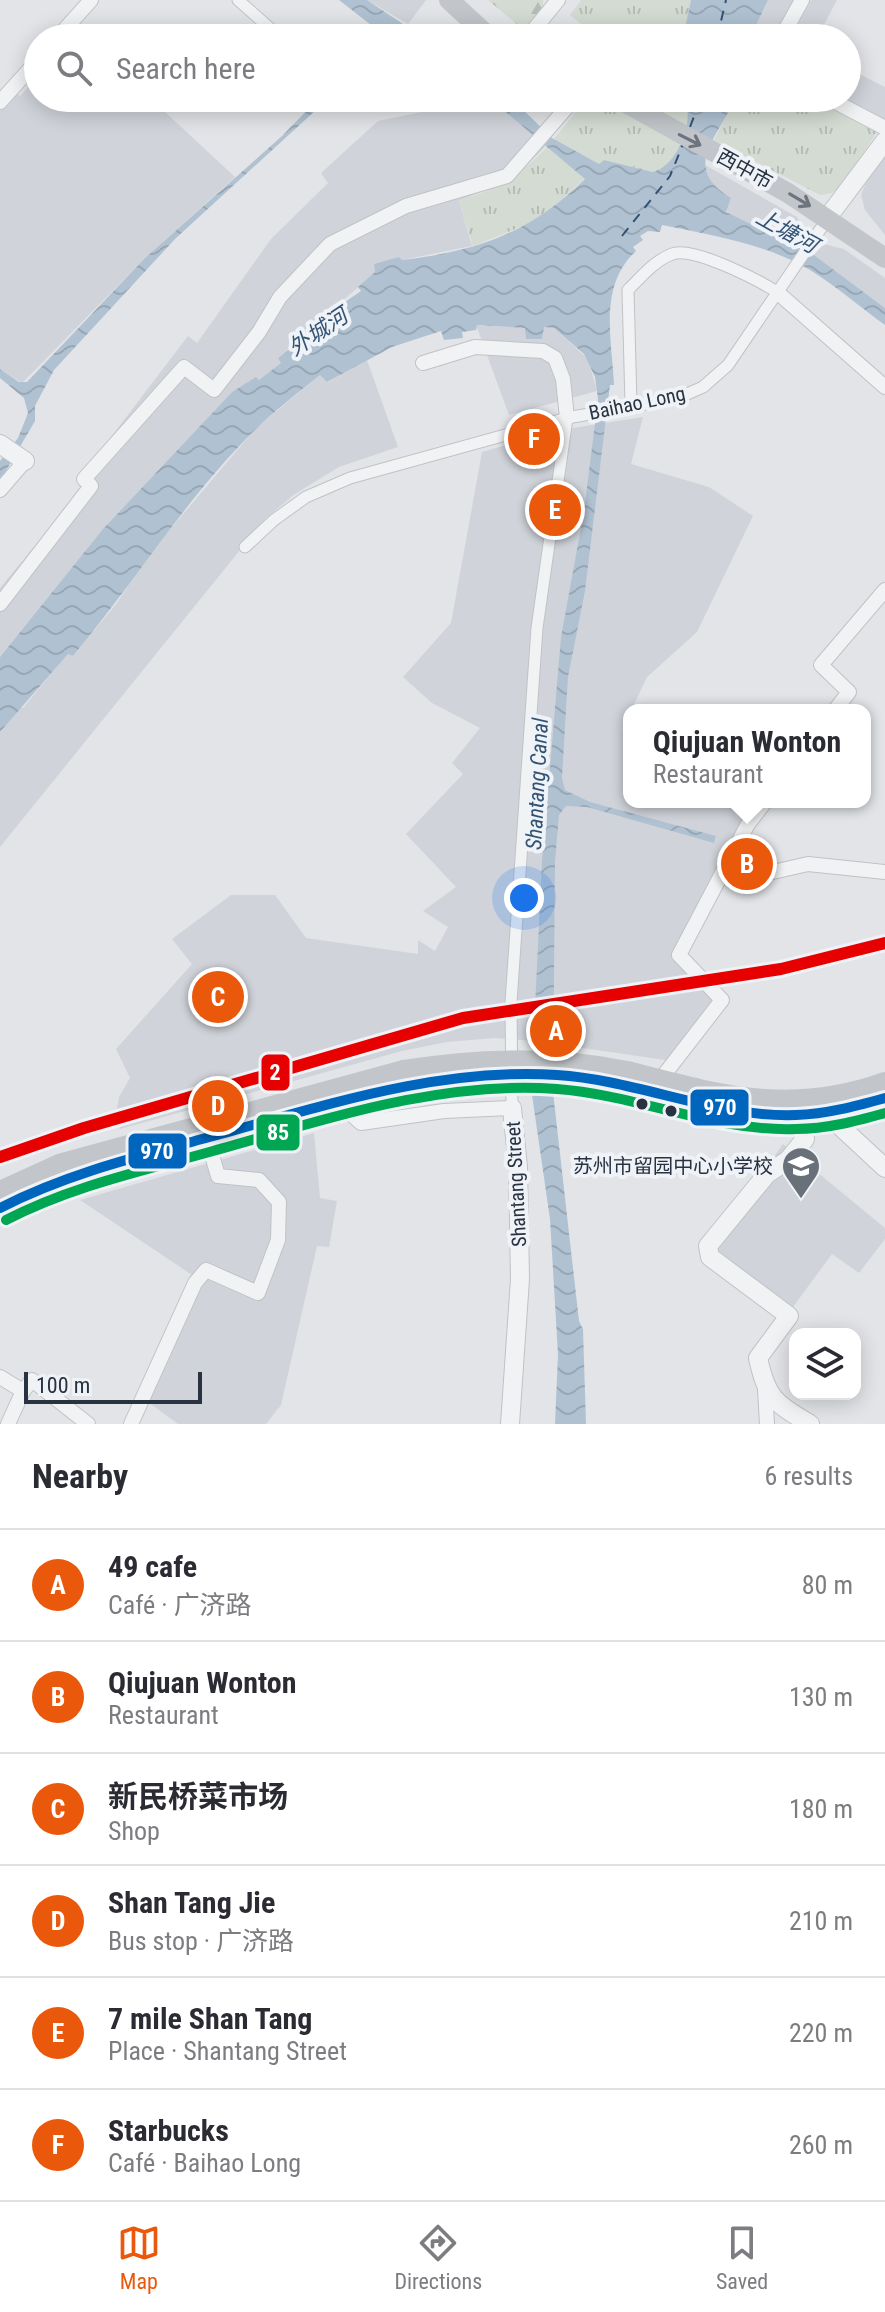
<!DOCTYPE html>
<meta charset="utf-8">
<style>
:root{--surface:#fff;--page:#f7f7f7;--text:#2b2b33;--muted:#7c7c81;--line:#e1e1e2;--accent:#ea580c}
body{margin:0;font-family:"Roboto Condensed","Noto Sans SC",sans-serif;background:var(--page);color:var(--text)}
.controls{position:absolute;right:24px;bottom:24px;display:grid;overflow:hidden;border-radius:16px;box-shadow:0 4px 20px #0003}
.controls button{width:72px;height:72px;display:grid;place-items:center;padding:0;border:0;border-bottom:2px solid var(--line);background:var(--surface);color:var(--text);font:40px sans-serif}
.scale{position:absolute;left:24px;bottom:20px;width:178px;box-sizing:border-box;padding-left:8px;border:4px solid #283240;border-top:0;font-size:22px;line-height:28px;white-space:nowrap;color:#283240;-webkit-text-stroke:6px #eff2f6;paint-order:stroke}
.you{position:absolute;left:524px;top:898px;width:28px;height:28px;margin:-20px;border:6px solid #fff;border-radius:50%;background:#1a73e8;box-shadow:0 0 0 12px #1a73e833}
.badge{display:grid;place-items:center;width:52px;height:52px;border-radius:50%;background:var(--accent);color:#fff;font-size:26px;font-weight:700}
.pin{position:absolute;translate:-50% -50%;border:4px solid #fff;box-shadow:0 2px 8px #0006}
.popup{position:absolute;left:623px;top:704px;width:248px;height:104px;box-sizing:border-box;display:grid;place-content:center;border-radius:16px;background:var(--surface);filter:drop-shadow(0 2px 6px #0005);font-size:26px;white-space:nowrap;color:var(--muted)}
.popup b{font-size:30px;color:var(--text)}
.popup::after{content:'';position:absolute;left:50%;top:100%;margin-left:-16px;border:16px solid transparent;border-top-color:var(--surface)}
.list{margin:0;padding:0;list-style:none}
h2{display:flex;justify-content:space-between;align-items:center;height:104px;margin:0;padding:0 32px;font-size:34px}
h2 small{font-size:26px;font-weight:400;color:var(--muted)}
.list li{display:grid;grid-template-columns:52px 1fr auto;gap:24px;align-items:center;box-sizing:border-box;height:112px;padding:0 32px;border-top:2px solid var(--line)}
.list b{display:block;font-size:30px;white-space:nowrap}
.list p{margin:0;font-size:26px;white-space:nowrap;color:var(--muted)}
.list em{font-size:26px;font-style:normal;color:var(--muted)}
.icon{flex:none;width:44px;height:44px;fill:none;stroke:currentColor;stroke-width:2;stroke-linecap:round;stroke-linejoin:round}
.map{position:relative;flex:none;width:885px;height:1424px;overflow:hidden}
.search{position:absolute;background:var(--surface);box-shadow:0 4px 20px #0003;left:24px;right:24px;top:24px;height:88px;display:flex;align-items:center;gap:20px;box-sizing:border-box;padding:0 28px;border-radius:44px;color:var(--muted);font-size:30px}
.sheet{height:776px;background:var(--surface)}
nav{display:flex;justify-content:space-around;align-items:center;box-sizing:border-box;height:112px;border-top:2px solid var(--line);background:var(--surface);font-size:22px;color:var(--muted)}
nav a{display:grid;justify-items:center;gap:4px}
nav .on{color:var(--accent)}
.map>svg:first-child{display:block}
.built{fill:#d0d4da}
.forest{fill:url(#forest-firs)}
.park{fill:url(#park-tufts)}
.water{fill:url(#water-waves)}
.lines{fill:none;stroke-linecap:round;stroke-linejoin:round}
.ferry{stroke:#325374;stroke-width:2;stroke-dasharray:10 8;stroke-linecap:butt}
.pedestrian-casing{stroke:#c0c2c5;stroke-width:13}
.minor-casing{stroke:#c0c2c5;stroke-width:16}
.tertiary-casing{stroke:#c0c2c5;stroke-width:20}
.pedestrian{stroke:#f1f2f3;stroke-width:11}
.minor{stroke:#f1f2f3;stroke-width:14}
.tertiary{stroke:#f1f2f3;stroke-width:18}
.secondary{stroke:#c2c5c9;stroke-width:20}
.secondary-bridge{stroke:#c2c5c9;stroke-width:20}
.bus-1-casing{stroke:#eff2f6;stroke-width:16}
.bus-2-casing{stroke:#eff2f6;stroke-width:16}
.bus-1{stroke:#0065bd;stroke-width:10}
.bus-2{stroke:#00a651;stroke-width:10}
.metro-1-casing{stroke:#eff2f6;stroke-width:18}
.metro-1{stroke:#e60000;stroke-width:12}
.oneway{stroke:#6d747e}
.bus-dot{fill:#283240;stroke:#eff2f6;stroke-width:3}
.labels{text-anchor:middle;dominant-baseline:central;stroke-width:8;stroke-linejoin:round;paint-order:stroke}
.street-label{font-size:20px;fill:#283240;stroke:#eff2f6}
.poi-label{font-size:20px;fill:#283240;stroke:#eff2f6;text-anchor:end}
.water-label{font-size:22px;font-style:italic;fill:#325374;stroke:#eff2f6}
.line-badge{stroke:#eff2f6;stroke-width:3}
.badge-label{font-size:22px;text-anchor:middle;font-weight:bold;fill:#fff}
</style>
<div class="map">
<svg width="885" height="1424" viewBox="0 0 885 1424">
<defs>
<pattern id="forest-firs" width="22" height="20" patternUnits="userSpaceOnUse" patternTransform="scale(2)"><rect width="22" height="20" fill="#d3dbd2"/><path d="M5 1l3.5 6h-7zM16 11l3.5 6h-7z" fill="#b5bcb5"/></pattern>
<pattern id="park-tufts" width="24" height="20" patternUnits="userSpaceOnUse" patternTransform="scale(2)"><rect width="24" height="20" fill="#d3dbd2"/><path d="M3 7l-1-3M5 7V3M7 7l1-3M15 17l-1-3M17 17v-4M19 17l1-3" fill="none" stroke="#b5bcb5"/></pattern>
<pattern id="water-waves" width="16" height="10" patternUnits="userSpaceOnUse" patternTransform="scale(2)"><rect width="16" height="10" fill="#b0c2d2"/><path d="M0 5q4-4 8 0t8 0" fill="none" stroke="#97a7b5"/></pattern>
</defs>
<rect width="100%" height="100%" fill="#e2e4e7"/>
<g class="built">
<path d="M367,0H426L408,24Z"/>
<path d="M768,0H798L777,38H750Z"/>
<path d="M811,0H837L817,38H790Z"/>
<path d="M847,68L885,87V123L839,98H847Z"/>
<path d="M38,76V98H150L235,177L145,258L22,383L0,369V107L14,91L20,96Z"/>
<path d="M453,98H489L546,146L513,179L459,201L472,246L402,260L376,272L313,326L282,363L258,381L232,392L102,530L0,657V588L85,485L79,479L188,336L197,343L271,239L328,183L321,173L378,121L446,107Z"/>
<path d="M885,156V235L865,210L861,195L869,176Z"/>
<path d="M705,165L797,217L804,228L794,247L730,216L726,210L730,198L713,188L704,175Z"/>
<path d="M824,244L844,249L885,278V308L814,255Z"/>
<path d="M476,325L525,328L542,339L543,327L554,328L588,359L597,391L509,415Z"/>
<path d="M367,360L398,447L339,467L295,494L266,518L0,847V732L19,706L23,708L68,653L73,656L117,603L144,560L256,428L320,375L328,382Z"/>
<path d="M643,417L631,464L709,487L753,516L697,632L647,677L622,730L629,733V802H752L760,808L679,955L722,1000L672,1061L534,1041L495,1038L447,1042L402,1051L120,1129L116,1114L119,1097L130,1078L116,1049L192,964L172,939L231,895H275L306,938L418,954V940L435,951L448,927L423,911L456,887L406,834L463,774L452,763L480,728L432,703L403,677L451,623L482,452L560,430Z"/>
<path d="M314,1133L320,1198L337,1201L329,1247L317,1246L281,1405L266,1424H178L148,1402L160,1350L192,1275L80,1200Z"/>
<path d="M783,1144L885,1228V1239L859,1273L832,1254L793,1307L717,1258L715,1242Z"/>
</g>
<path class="forest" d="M488,0H543V7L524,30Z"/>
<g class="park">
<path d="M581,0H691L685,29L679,28L678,38H598L570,15Z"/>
<path d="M586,98H685C694,123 679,164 653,172L604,160L541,219L473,246L459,201C525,180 546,151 586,98Z"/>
<path d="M735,98H819L879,129L841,187L832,193L820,195L714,140Z"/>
</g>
<g class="water">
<path d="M339,0H367L415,32L428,31L439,38H363L371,25Z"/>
<path d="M691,0H768L750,38H678L679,28H685Z"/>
<path d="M319,98H329L175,239L54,370L35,406V421L0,481V461L18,438L28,413L24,398L0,378V369L19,382H27L145,258L282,136Z"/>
<path d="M489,98H511L552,138L599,164L604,160L653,172C679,164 694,122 685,98H735C718,139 680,167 731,198L726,212L814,255L885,308V325C860,307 836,286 810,270C766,244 712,235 662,225L660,232L648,231L640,236L643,240L633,247L636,251C598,286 612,339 614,385H610L585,591L568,677L562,778L565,790L590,802L716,836L714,843L587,807L566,806L559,815L555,862L553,1092L579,1321L583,1329L586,1424H555L558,1354L550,1219L532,1095L534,1028L542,861L561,637L584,511L598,399L595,377L584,354L554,328L544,327L542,339H526L525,328L477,325L476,330L462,332L463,338L444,340L441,331L392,347L327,382L320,375C298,393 274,411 254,431C185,499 135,582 73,656L68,654L0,732V657L102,530L232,392L256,377L259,380L281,363L278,358L295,346L294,337L361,291L358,287L375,272L374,264L399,257L402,260C478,251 530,233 585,179Z"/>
</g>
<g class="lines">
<g class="ferry">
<path d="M717,38L726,0"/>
<path d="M690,127L701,98"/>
<path d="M622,236L670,176L683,144"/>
</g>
<defs>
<g id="pedestrian">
<path d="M238,0L281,38"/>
<path d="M631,405L628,290C641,277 654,261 672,254C693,246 758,280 777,292"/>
<path d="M245,547L274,520L306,497L350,478L567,418L678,398L703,387L728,365L828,218"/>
<path d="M512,1108L511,1002L537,628L567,418"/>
</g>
<g id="minor">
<path d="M57,38L91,0"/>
<path d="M527,38L558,0"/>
<path d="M781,38L802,0"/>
<path d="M346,98L351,102"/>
<path d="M828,98L885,128"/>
<path d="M0,102L38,60"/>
<path d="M777,292L885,387"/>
<path d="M423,363L475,347L543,351L555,358L563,379L567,418"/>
<path d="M0,490L25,461"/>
<path d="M0,604L91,486L84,479L184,367L214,390L259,332L280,297L330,244L406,206L507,176L575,98"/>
<path d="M835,710L849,692L821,665L885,590"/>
<path d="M731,860L764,874L808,864L885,872"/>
<path d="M660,1080L722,1000L679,955L748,824L765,802"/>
<path d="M348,1099L352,1115L361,1123L444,1111L512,1108"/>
<path d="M0,1377L23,1391L32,1380L88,1424"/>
<path d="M765,1390L767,1424"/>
<path d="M8,1424L23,1391"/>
<path d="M131,1424L195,1283L206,1270L258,1293L278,1240L279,1202L259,1180L218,1176L207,1138"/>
</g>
<g id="tertiary">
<path d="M828,217L885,141"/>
<path d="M0,444L25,461"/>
<path d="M804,1101L805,1139L788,1160L767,1174L708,1246L710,1257L789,1316L758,1358C767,1399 775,1403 810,1424"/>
<path d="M824,1102L827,1114L885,1168"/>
<path d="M510,1424L520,1279L518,1167L512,1108"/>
</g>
</defs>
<use href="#pedestrian" class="pedestrian-casing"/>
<use href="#minor" class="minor-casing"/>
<use href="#tertiary" class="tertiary-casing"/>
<use href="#pedestrian" class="pedestrian"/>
<use href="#minor" class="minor"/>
<use href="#tertiary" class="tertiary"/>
<g class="secondary">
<path d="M449,0L486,34"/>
<path d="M617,98L788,193L885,258"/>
<path d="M627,1071C720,1095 791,1116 885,1082"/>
<path d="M624,1086C717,1110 791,1131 885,1098"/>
<path d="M0,1191L59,1164L404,1070"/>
<path d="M0,1208L64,1178L407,1085"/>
</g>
<g class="secondary-bridge">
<path d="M404,1070C480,1058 552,1056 627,1071"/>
<path d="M407,1085C481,1073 551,1071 624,1086"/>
</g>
<defs>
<path id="bus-1" d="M0,1208C66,1174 136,1157 206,1138C321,1107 437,1067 557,1075C638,1080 715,1118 796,1115C827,1114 856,1106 885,1098"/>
<path id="bus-2" d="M6,1220C72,1186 142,1171 213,1151C324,1120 440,1080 557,1089C638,1095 714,1132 796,1129C827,1129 856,1121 885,1113"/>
</defs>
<use href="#bus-1" class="bus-1-casing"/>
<use href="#bus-2" class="bus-2-casing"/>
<use href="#bus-1" class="bus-1"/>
<use href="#bus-2" class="bus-2"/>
<defs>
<path id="metro-1" d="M0,1157L84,1128L463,1018L781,969L885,943"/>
</defs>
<use href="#metro-1" class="metro-1-casing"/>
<use href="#metro-1" class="metro-1"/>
</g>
<defs><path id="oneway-shaft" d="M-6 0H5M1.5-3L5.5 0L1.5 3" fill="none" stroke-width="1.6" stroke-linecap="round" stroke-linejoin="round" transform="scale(2)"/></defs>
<g class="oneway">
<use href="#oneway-shaft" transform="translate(690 140) rotate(27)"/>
<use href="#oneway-shaft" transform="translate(800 200) rotate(31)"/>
</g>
<defs>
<symbol id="school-pin" viewBox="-11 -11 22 30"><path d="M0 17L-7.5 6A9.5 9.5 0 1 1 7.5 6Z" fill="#69707a" stroke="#eff2f6"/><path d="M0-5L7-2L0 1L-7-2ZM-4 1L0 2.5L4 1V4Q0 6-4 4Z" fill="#fff"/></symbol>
</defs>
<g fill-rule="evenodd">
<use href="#school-pin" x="779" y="1144" width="44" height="60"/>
</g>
<g class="bus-dot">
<circle cx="642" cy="1104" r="7"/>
<circle cx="671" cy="1111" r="7"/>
</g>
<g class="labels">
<g class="street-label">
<text transform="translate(745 169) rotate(29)">西中市</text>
<text transform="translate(637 403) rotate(-12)">Baihao Long</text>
<text transform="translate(516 1184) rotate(-93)">Shantang Street</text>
</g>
<g class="poi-label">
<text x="773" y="1166">苏州市留园中心小学校</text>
</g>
<g class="water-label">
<text transform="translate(787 231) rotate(29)">上塘河</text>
<text transform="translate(318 332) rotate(-34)">外城河</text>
<text transform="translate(537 784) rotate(-87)">Shantang Canal</text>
</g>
</g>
<g class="line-badge">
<rect x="260" y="1053" width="31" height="39" rx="8" fill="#e60000"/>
<rect x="689" y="1088" width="61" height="39" rx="8" fill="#0065bd"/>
<rect x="255" y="1113" width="46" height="39" rx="8" fill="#00a651"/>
<rect x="127" y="1132" width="61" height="38" rx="8" fill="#0065bd"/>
</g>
<g class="badge-label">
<text x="275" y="1080">2</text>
<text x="720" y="1115">970</text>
<text x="278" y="1140">85</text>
<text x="157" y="1159">970</text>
</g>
</svg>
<div class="controls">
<button><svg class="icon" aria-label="layers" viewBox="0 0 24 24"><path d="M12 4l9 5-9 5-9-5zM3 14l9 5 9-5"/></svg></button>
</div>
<div class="scale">100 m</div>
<div class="you"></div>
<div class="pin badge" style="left:556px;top:1031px">A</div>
<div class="pin badge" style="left:747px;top:864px">B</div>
<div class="popup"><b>Qiujuan Wonton</b>Restaurant</div>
<div class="pin badge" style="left:218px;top:997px">C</div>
<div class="pin badge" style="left:218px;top:1106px">D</div>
<div class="pin badge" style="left:555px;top:510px">E</div>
<div class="pin badge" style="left:534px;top:439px">F</div>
<div class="search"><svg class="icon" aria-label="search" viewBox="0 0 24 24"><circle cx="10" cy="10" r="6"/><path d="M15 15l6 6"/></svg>Search here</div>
</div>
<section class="sheet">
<h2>Nearby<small>6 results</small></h2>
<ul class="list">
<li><span class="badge">A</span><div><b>49 cafe</b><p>Café · 广济路</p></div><em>80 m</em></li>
<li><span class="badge">B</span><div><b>Qiujuan Wonton</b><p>Restaurant</p></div><em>130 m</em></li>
<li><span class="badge">C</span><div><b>新民桥菜市场</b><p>Shop</p></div><em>180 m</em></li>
<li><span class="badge">D</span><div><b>Shan Tang Jie</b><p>Bus stop · 广济路</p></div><em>210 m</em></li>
<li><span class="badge">E</span><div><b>7 mile Shan Tang</b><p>Place · Shantang Street</p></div><em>220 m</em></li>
<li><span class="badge">F</span><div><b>Starbucks</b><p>Café · Baihao Long</p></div><em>260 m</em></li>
</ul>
</section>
<nav>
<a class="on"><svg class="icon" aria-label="map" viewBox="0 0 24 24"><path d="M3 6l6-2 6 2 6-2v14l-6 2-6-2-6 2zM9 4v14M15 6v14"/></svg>Map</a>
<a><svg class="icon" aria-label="directions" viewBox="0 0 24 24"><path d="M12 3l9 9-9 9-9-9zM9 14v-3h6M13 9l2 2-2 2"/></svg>Directions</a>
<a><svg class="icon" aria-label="saved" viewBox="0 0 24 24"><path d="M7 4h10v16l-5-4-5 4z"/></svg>Saved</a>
</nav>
